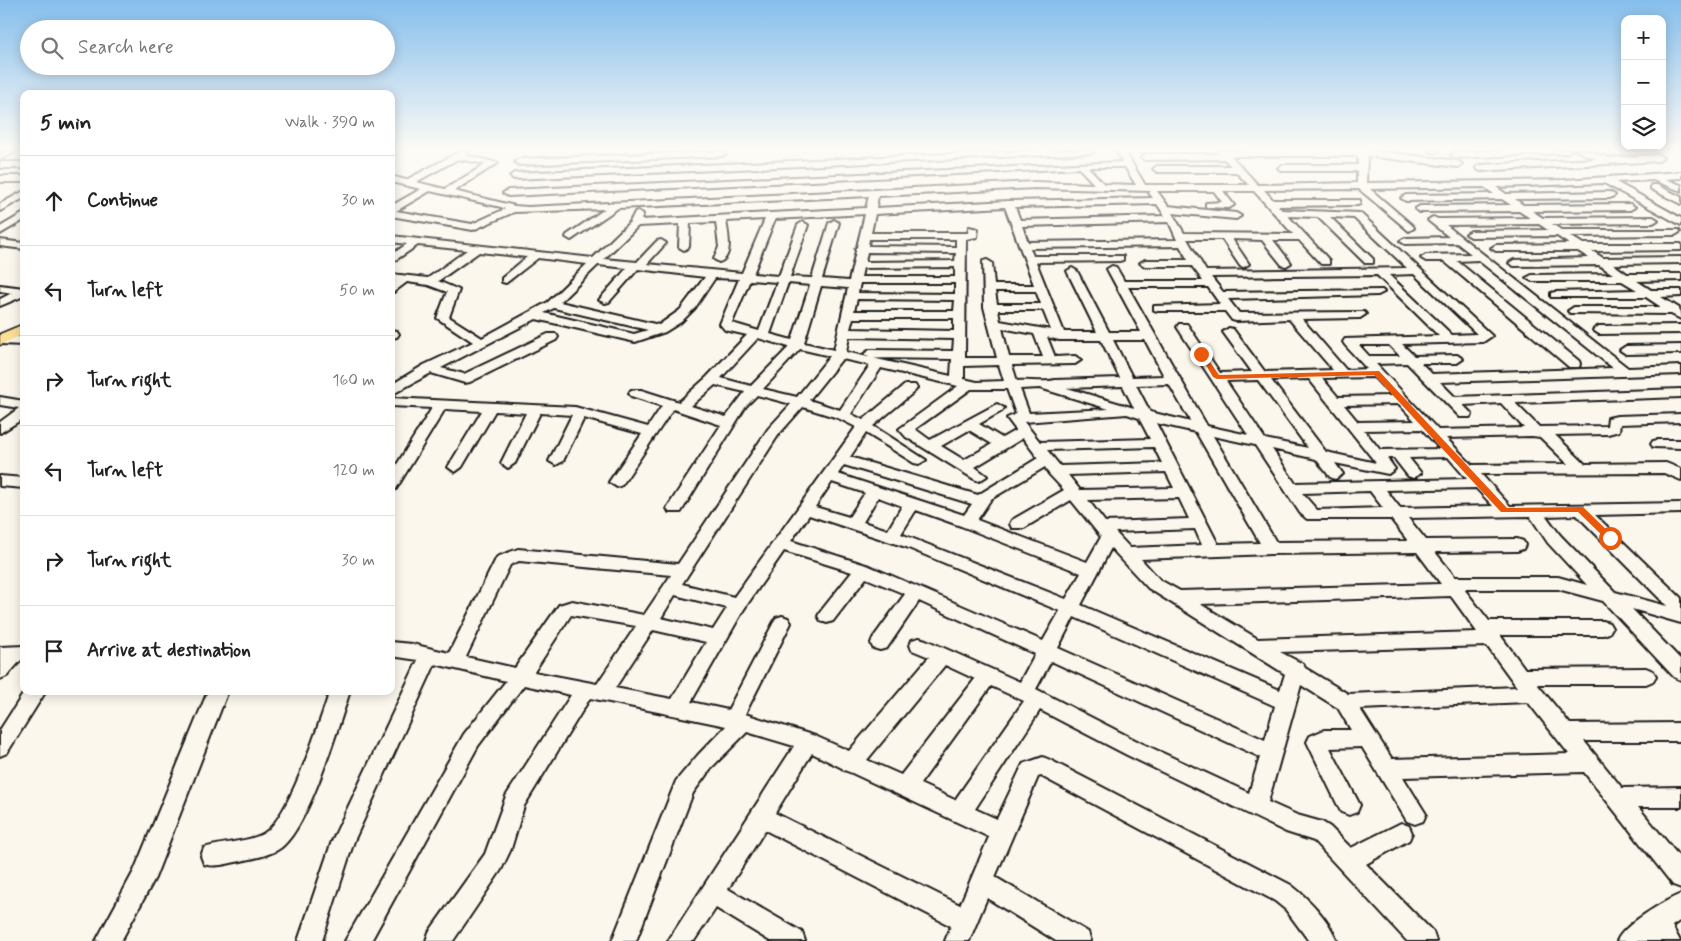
<!DOCTYPE html>
<meta charset="utf-8">
<style>
:root{--surface:#fff;--page:#f6f6f6;--text:#222;--muted:#767676;--line:#e0e0e0}
body{margin:0;font-family:Mynerve,sans-serif;background:var(--page);color:var(--text)}
.controls{position:absolute;right:15px;top:15px;display:grid;overflow:hidden;border-radius:10px;box-shadow:0 2px 12px #0003}
.controls button{width:45px;height:45px;display:grid;place-items:center;padding:0;border:0;border-bottom:1px solid var(--line);background:var(--surface);color:var(--text);font:25px sans-serif}
.stop{position:absolute;width:15px;height:15px;margin:-11px;border:4px solid #ea580c;border-radius:50%;background:#fff}
.stop.end{background:#ea580c;border-color:#fff;box-shadow:0 1px 5px #0008}
.list{margin:0;padding:0;list-style:none}
h2{display:flex;justify-content:space-between;align-items:center;height:65px;margin:0;padding:0 20px;font-size:21px}
h2 small{font-size:16px;font-weight:400;color:var(--muted)}
.list li{display:grid;grid-template-columns:32px 1fr auto;gap:15px;align-items:center;box-sizing:border-box;height:90px;padding:0 20px;border-top:1px solid var(--line)}
.list b{display:block;font-size:19px;white-space:nowrap}
.list em{font-size:16px;font-style:normal;color:var(--muted)}
.icon{flex:none;width:28px;height:28px;fill:none;stroke:currentColor;stroke-width:2;stroke-linecap:round;stroke-linejoin:round}
.map{position:relative;flex:none;width:1681px;height:941px;overflow:hidden}
.search{position:absolute;background:var(--surface);box-shadow:0 2px 12px #0003;left:20px;top:20px;width:375px;height:55px;display:flex;align-items:center;gap:12px;box-sizing:border-box;padding:0 18px;border-radius:28px;color:var(--muted);font-size:19px}
.panel{position:absolute;background:var(--surface);box-shadow:0 2px 12px #0003;left:20px;top:90px;width:375px;height:605px;border-radius:10px}
.map>svg:first-child{display:block}
.lines{fill:none;stroke-linecap:round;stroke-linejoin:round}
.minor-casing{stroke:#1c1c1c;stroke-width:4}
.major-casing{stroke:#1c1c1c;stroke-width:3}
.minor{fill:#fbf7ec;fill-rule:evenodd}
.major{fill:#fadf96;fill-rule:evenodd}
.route{fill:#ea580c}
</style>
<div class="map">
<svg width="1681" height="941" viewBox="0 0 1681 941">
<rect width="100%" height="100%" fill="#fbf7ec"/>
<filter id="ink" filterUnits="userSpaceOnUse"><feTurbulence type="fractalNoise" baseFrequency=".02" numOctaves="2"/><feDisplacementMap in="SourceGraphic" scale="10" xChannelSelector="R" yChannelSelector="G"/><feConvolveMatrix kernelMatrix="1 2 1 2 8 2 1 2 1" color-interpolation-filters="sRGB"/></filter>
<g filter="url(#ink)">
<g class="lines">
<defs>
<g id="minor">
<path d="M8,150H18L0,160V154Z"/>
<path d="M463,150L468,152L465,155L498,163L454,191L515,206L528,207L1035,182L1094,184L1079,168L508,196L503,193L508,190L1122,162L1116,150H1124L1145,185H1249L1236,172H1157L1153,169L1157,166H1231L1224,159L1145,160L1141,157L1145,154H1220L1217,150H1367L1458,161L1462,164L1458,167L1367,156L1366,183L1564,180L1681,172V178L1665,179L1681,185V191L1653,180L1616,182L1681,218V225L1604,183L1496,187L1506,194L1610,192L1615,195L1610,198L1515,199L1523,205L1630,204L1635,207L1630,210L1532,211L1543,218L1653,217L1658,220L1653,223L1552,224L1561,230H1679L1680,232L1675,235L1570,236L1583,244H1681V250L1592,251L1603,258L1681,257V263L1613,264L1627,274H1681V280L1637,281L1651,290H1681V296L1661,297L1679,308L1681,319L1671,314L1570,313L1568,311L1574,307H1661L1646,297H1551V293L1555,292L1637,290L1622,281H1532L1526,278L1532,275L1613,274L1599,265L1514,266L1509,263L1514,260L1589,258L1578,251H1496L1491,248L1496,245L1569,244L1557,236L1471,237L1466,234L1471,231L1548,230L1539,224L1446,225L1628,368L1681,366V374L1440,382L1455,397L1681,389V397L1515,403L1539,427L1607,426L1608,418L1617,416L1681,414V422L1620,424L1619,431L1608,434L1555,435L1585,464L1666,463L1681,469V480L1664,473L1481,474L1510,506L1681,503V513L1595,515L1681,598V623L1632,609L1681,660V680L1674,677L1603,601L1558,589H1464L1489,621H1603L1609,623L1612,628L1609,633L1603,635H1500L1525,669L1646,668L1653,671L1656,676L1653,681L1646,684H1537L1570,724L1681,723V741H1584L1622,788L1681,787V807H1638L1681,859V888L1673,885L1584,772L1403,777L1426,814L1423,821L1415,824L1407,821L1362,747L1330,748L1360,805L1357,812L1349,815L1341,812L1307,742L1310,736L1324,730H1351L1338,708L1301,685L1268,802L1297,815L1322,822L1330,827L1351,848L1401,823L1409,826L1412,833L1409,840L1366,864L1433,932L1436,941H1407L1314,841L1286,832L1127,755L1040,710L975,809L997,819L1023,764L1043,757L1050,760L1291,885C1309,899 1329,920 1337,941H1309L1286,910L1275,901L1041,776L1038,777L995,877L1088,932L1091,941H1056L987,898L969,941H945L951,926L765,830L728,889L802,932L805,941H770L716,908L694,941H668L794,746L747,732L712,767L693,793L636,941H612L676,781L698,755L726,726L590,698L524,806L511,849L501,870L453,941H426L429,932L485,854L506,796L571,695L524,685L478,746L371,941H345L464,734L506,681L435,664L354,841L322,941H298L332,841L418,660L391,656V642L412,644L449,653L497,557L518,549L678,564L768,429L791,404L757,395L746,406L681,512H669L667,508L721,425L673,409L622,485L617,487L609,482L642,434L584,418L563,461L556,465L549,461L572,415L540,413L515,463L508,468L501,463L526,413L495,411L462,467L455,472L448,467L482,411L445,409L396,489L391,491V474L432,408L391,406V398L575,407L648,427L662,406L631,396L629,393L631,390H641L679,402L707,377L747,335L725,330L720,324L739,279L715,278L695,308L681,322L665,332L635,342L536,319L441,368L464,374L548,334H556L558,337L556,340L470,382L465,383L431,373L391,395V385L424,365L473,342L437,318L447,292L428,285L407,282L391,294V285L395,281L391,280V274L428,278L467,250L418,245L391,263V255L407,244L391,242V236L593,258L630,222L635,212L638,211L643,214L641,220L866,208L869,196L618,208L571,240L566,237L567,235L605,209L514,212L473,230L391,216V206L421,189L391,182V176L406,180ZM1231,156H1358V165H1282L1278,168L1282,171H1357V183L1258,185ZM458,159L486,164L445,189L416,182ZM1088,167H1125L1136,185L1104,184ZM1484,187L1494,194L1406,195L1401,198L1406,201L1502,199L1511,205L1420,206L1415,209L1420,212L1519,211L1530,218L1438,219L1433,217L1428,220L1430,222L1449,237L1405,238L1400,241L1405,244L1457,243L1471,254L1426,255L1421,258L1426,261H1444L1569,367H1579L1580,364L1579,361L1457,261L1478,260L1613,368L1432,374L1421,363H1457L1463,359L1457,355L1414,356L1402,344L1483,342L1492,336L1360,213L1282,210L1278,206L1357,205L1360,204V200H1273L1264,190L1359,189L1409,231L1414,228L1413,226L1370,189ZM1035,188L1151,191L1149,193L1153,198L1009,201L876,208L878,196ZM430,191L501,207L505,209L472,224L396,211ZM1157,191H1214L1222,202L1206,203V207L1229,208L1234,205L1223,191H1254L1293,234L1184,233L1172,213L1236,219L1241,216L1236,213L1168,206ZM1157,204L1165,216L1020,220L1015,207ZM1005,207L1034,285H994L992,263L987,260L983,261L984,307L997,358H965L966,239L977,237L978,229L969,227L968,233H871L875,214ZM865,214L857,247L855,249L856,251L849,281L822,279L839,223L834,220L829,223L812,278L790,277L808,225L803,222L798,225L779,276L753,274L775,219ZM1288,216L1318,217L1365,263H1373V259L1330,217L1354,218L1407,268L1206,271L1187,239H1222L1240,266L1244,267L1249,264L1232,239L1262,240L1282,265L1286,266L1291,263L1273,240H1299L1321,264H1329V260ZM765,219L742,273L647,264L666,243L661,240L657,241L637,262L604,259L638,226L680,224L679,247L684,250L689,247L690,223L716,222L719,247L714,259L719,262C734,258 728,233 726,221ZM1169,222L1177,240L1028,242L1022,226ZM869,239H956V247L868,246ZM1180,246L1188,260H1145L1140,263L1145,266H1192L1203,281H1124L1116,267L1112,266L1107,269L1141,332H1109L1077,271L1072,268L1067,271L1097,332H1064L1036,262L1119,261L1123,260V256H1033L1030,248ZM479,252L527,257L502,278V282L506,283L538,258L587,264L548,302L482,338L449,317L459,290L438,281ZM867,252L956,253L955,261L865,262ZM598,265L627,268L599,300L605,303L609,302L638,269L705,277L680,310L659,325L560,302ZM955,267V277H861L863,268ZM1414,274L1477,334L1452,335L1389,275ZM1377,275L1439,336L1345,339L1343,342L1345,345L1367,369L1346,370L1302,319L1360,318L1366,314L1364,312L1239,313L1228,299L1378,295L1384,292L1382,290L1223,292L1211,277ZM750,280L777,282L759,331L732,323ZM788,283L810,285L792,340L770,334ZM860,283H955V294L858,293ZM821,286L848,288L834,350L804,343ZM1128,287H1208L1220,304L1154,306V310L1158,311H1225L1232,320L1236,321L1289,319L1333,370L1265,372L1233,329L1229,328L1223,332L1252,372L1220,373L1187,324H1179L1177,327L1248,435L1207,426ZM995,291H1036L1041,304H997ZM857,299L955,300L954,311H854ZM554,308L648,330L634,334L544,313ZM998,310H1043L1051,330L1000,321ZM853,318H954V331L850,329ZM1002,328L1034,334L1043,357H1009ZM849,337L954,339L953,351L870,350L864,354L870,358L952,359L951,376L846,352ZM1047,337L1059,340H1101L1120,378L1055,380C1044,383 1029,380 1017,381L1012,365L1075,364L1081,360L1075,356L1055,357ZM758,338L789,347L751,386L721,378ZM1113,340H1145L1164,376L1132,377ZM1359,345H1389L1400,356H1369ZM800,349L830,356L797,397L763,389ZM842,359L870,365L840,410L809,400ZM1407,363L1460,417H1470L1472,414L1463,405L1501,403L1524,428L1438,430L1376,364ZM999,365L1004,381L977,382L964,379V366ZM881,368L958,386L899,429L906,437L974,479L979,481L987,476L975,467L1023,438L1038,458L978,495L850,457L866,433L914,463L919,464L926,460L873,426L915,391L917,388L915,385H905L863,420L851,414ZM1374,377L1392,396L1338,397L1322,378ZM1309,379L1376,463L1326,452L1271,380ZM1258,380L1308,448L1265,439L1226,381ZM1169,384L1191,422L1150,412L1136,385ZM715,385L745,392L726,417L691,406ZM1123,386L1134,408L1067,388ZM1040,388L1109,409L1029,413L1020,389ZM971,389H1007L1016,414L1007,418L1016,430L1002,438L979,424L1002,411L1004,408L997,404L930,440L915,429ZM1399,404L1415,421L1358,422L1344,405ZM803,407L838,418L856,427L734,597L682,584L779,434ZM1127,414L1139,418L1150,439L1040,442L1024,422ZM1156,423L1196,432L1260,543L1218,544ZM1422,429L1440,449L1380,450L1364,430ZM969,430L992,444L964,460L941,446ZM1213,436L1255,445L1300,513L1307,519H1391L1408,541L1276,542ZM1532,436L1540,437L1568,464L1472,465L1446,438ZM1154,447L1162,463L1060,466L1047,450ZM1272,449L1316,459L1330,477L1335,479L1343,474L1335,463L1388,474L1395,469L1387,458H1394L1408,476L1413,478L1421,473L1409,458L1448,457L1467,479L1295,483ZM844,465L972,504L964,515L838,474ZM1045,467L1049,474L1064,490L1012,520L1010,524L1012,528H1024L1071,500L1101,537L1087,562L977,520L991,499ZM1166,472L1174,488L1080,490L1068,475ZM832,482L865,493L849,517L815,507ZM1476,488L1493,506L1400,508L1386,490ZM1370,491L1383,508L1317,510L1302,493ZM878,497L902,506L888,530L863,522ZM1179,498L1189,519L1105,522L1088,500ZM916,510L961,526L1081,573L1066,599L901,534ZM809,515L906,547L1060,611L1043,641L869,566L791,541ZM1577,515L1667,606L1615,592L1560,535L1546,516ZM1530,516L1548,543L1587,585L1558,577H1455L1435,552L1517,551L1523,549L1525,545L1523,541L1517,539L1426,540L1408,518ZM1195,529L1202,545L1130,548L1115,532ZM1111,548L1148,588L1285,674L1280,690L1081,605ZM784,551L852,572L821,611L818,616L821,621L827,623L833,621L866,578L905,594L873,638L871,643L873,648L880,650L887,648L919,601L1035,654L1020,682L926,640L919,638L912,640L910,645L912,650L929,657L849,751L815,736L745,714L791,623L788,618L782,616L776,618L728,710L691,702L744,609ZM1417,552L1441,584L1180,591L1160,580L1141,559L1271,554ZM519,561L671,575L644,615L572,601L559,605L515,668L466,657L510,565ZM675,595L727,608L713,630L661,618ZM1451,596L1477,632L1258,639L1200,604ZM571,615L636,626L597,684L534,672ZM1074,617L1275,706L1265,740L1058,648ZM653,630L706,642L672,699L615,688ZM1487,646L1517,687L1348,694L1305,668L1303,664L1280,652ZM1051,661L1260,757L1249,793L1141,743L1036,689ZM945,665L975,679L901,775L867,760ZM991,686L1024,701L955,800L920,784ZM1528,702L1569,754L1392,759L1360,709ZM812,753L842,768L844,770L852,773L989,837L960,905L775,813Z"/>
<path d="M1044,150H1096L1092,153L514,179L510,176L514,173Z"/>
<path d="M1428,150H1439L1435,153Z"/>
<path d="M1519,150H1571L1567,153L1455,158L1451,155L1455,152Z"/>
<path d="M1575,150H1586L1609,158L1659,155L1663,158L1659,161L1480,171L1476,168L1480,165L1596,159Z"/>
<path d="M726,151L727,153L723,156L519,165L515,162L519,159Z"/>
<rect x="0" y="162" width="24" height="6"/>
<rect x="0" y="176" width="24" height="6"/>
<path d="M1651,185H1657L1681,197V204L1651,189Z"/>
<path d="M24,191V198L0,211V204Z"/>
<path d="M24,213V220L0,234V227Z"/>
<path d="M0,240L24,243V249L0,246Z"/>
<path d="M0,285L24,288V296L0,306V299L12,293L0,291Z"/>
<path d="M1681,325V333L1599,334L1593,330L1599,326Z"/>
<path d="M391,330L397,331L399,334L397,337L391,338Z"/>
<path d="M0,336L24,337V345L0,344Z"/>
<path d="M1681,345V353L1626,354L1620,350L1626,346Z"/>
<path d="M0,397L24,401V418L0,433V422L19,408L0,405Z"/>
<path d="M1658,440H1681V448L1653,447L1651,444L1653,441Z"/>
<path d="M0,476L24,478V488L0,486Z"/>
<path d="M24,646V660H21L7,676L0,679V647Z"/>
<path d="M25,691H46L7,753L0,756V730Z"/>
<path d="M208,691H228L155,878L121,941H96L134,871Z"/>
<path d="M330,691H350C338,728 310,821 284,845C274,855 254,858 241,861C229,863 216,868 204,864L201,856L204,848C221,842 254,842 267,831C291,812 319,723 330,691Z"/>
<path d="M1681,894V920L1672,926L1680,941H1617C1623,925 1664,901 1681,894Z"/>
</g>
<path id="major" d="M24,324V334L0,345V334Z"/>
</defs>
<use href="#minor" class="minor-casing"/>
<use href="#major" class="major-casing"/>
<use href="#minor" class="minor"/>
<use href="#major" class="major"/>
</g>
</g>
<linearGradient id="sky" x2="0" y2="1"><stop stop-color="#85beec"/><stop offset="0.53" stop-color="#fdfbf6"/><stop offset="1" stop-color="#fdfbf6" stop-opacity="0"/></linearGradient>
<rect width="1681" height="281" fill="url(#sky)"/>
<path class="route" d="M1199,353H1204L1219,375L1379,371L1507,508L1583,507L1615,538L1607,540L1578,512H1501L1374,375L1217,379L1213,377Z"/>
</svg>
<div class="controls">
<button>+</button>
<button>−</button>
<button><svg class="icon" aria-label="layers" viewBox="0 0 24 24"><path d="M12 4l9 5-9 5-9-5zM3 14l9 5 9-5"/></svg></button>
</div>
<div class="stop" style="left:1610px;top:538px"></div>
<div class="stop end" style="left:1201px;top:354px"></div>
<div class="search"><svg class="icon" aria-label="search" viewBox="0 0 24 24"><circle cx="10" cy="10" r="6"/><path d="M15 15l6 6"/></svg>Search here</div>
<section class="panel">
<h2>5 min<small>Walk · 390 m</small></h2>
<ul class="list">
<li><svg class="icon" aria-label="ahead" viewBox="0 0 24 24"><path d="M12 20V5M6 11l6-6 6 6"/></svg><div><b>Continue</b></div><em>30 m</em></li>
<li><svg class="icon" aria-label="left" viewBox="0 0 24 24"><path d="M17 20v-9H6M10 6l-5 5 5 5"/></svg><div><b>Turn left</b></div><em>50 m</em></li>
<li><svg class="icon" aria-label="right" viewBox="0 0 24 24"><path d="M7 20v-9h11M14 6l5 5-5 5"/></svg><div><b>Turn right</b></div><em>160 m</em></li>
<li><svg class="icon" aria-label="left" viewBox="0 0 24 24"><path d="M17 20v-9H6M10 6l-5 5 5 5"/></svg><div><b>Turn left</b></div><em>120 m</em></li>
<li><svg class="icon" aria-label="right" viewBox="0 0 24 24"><path d="M7 20v-9h11M14 6l5 5-5 5"/></svg><div><b>Turn right</b></div><em>30 m</em></li>
<li><svg class="icon" aria-label="arrive" viewBox="0 0 24 24"><path d="M6 21V4h12l-3 4 3 4H6"/></svg><div><b>Arrive at destination</b></div></li>
</ul>
</section>
</div>
